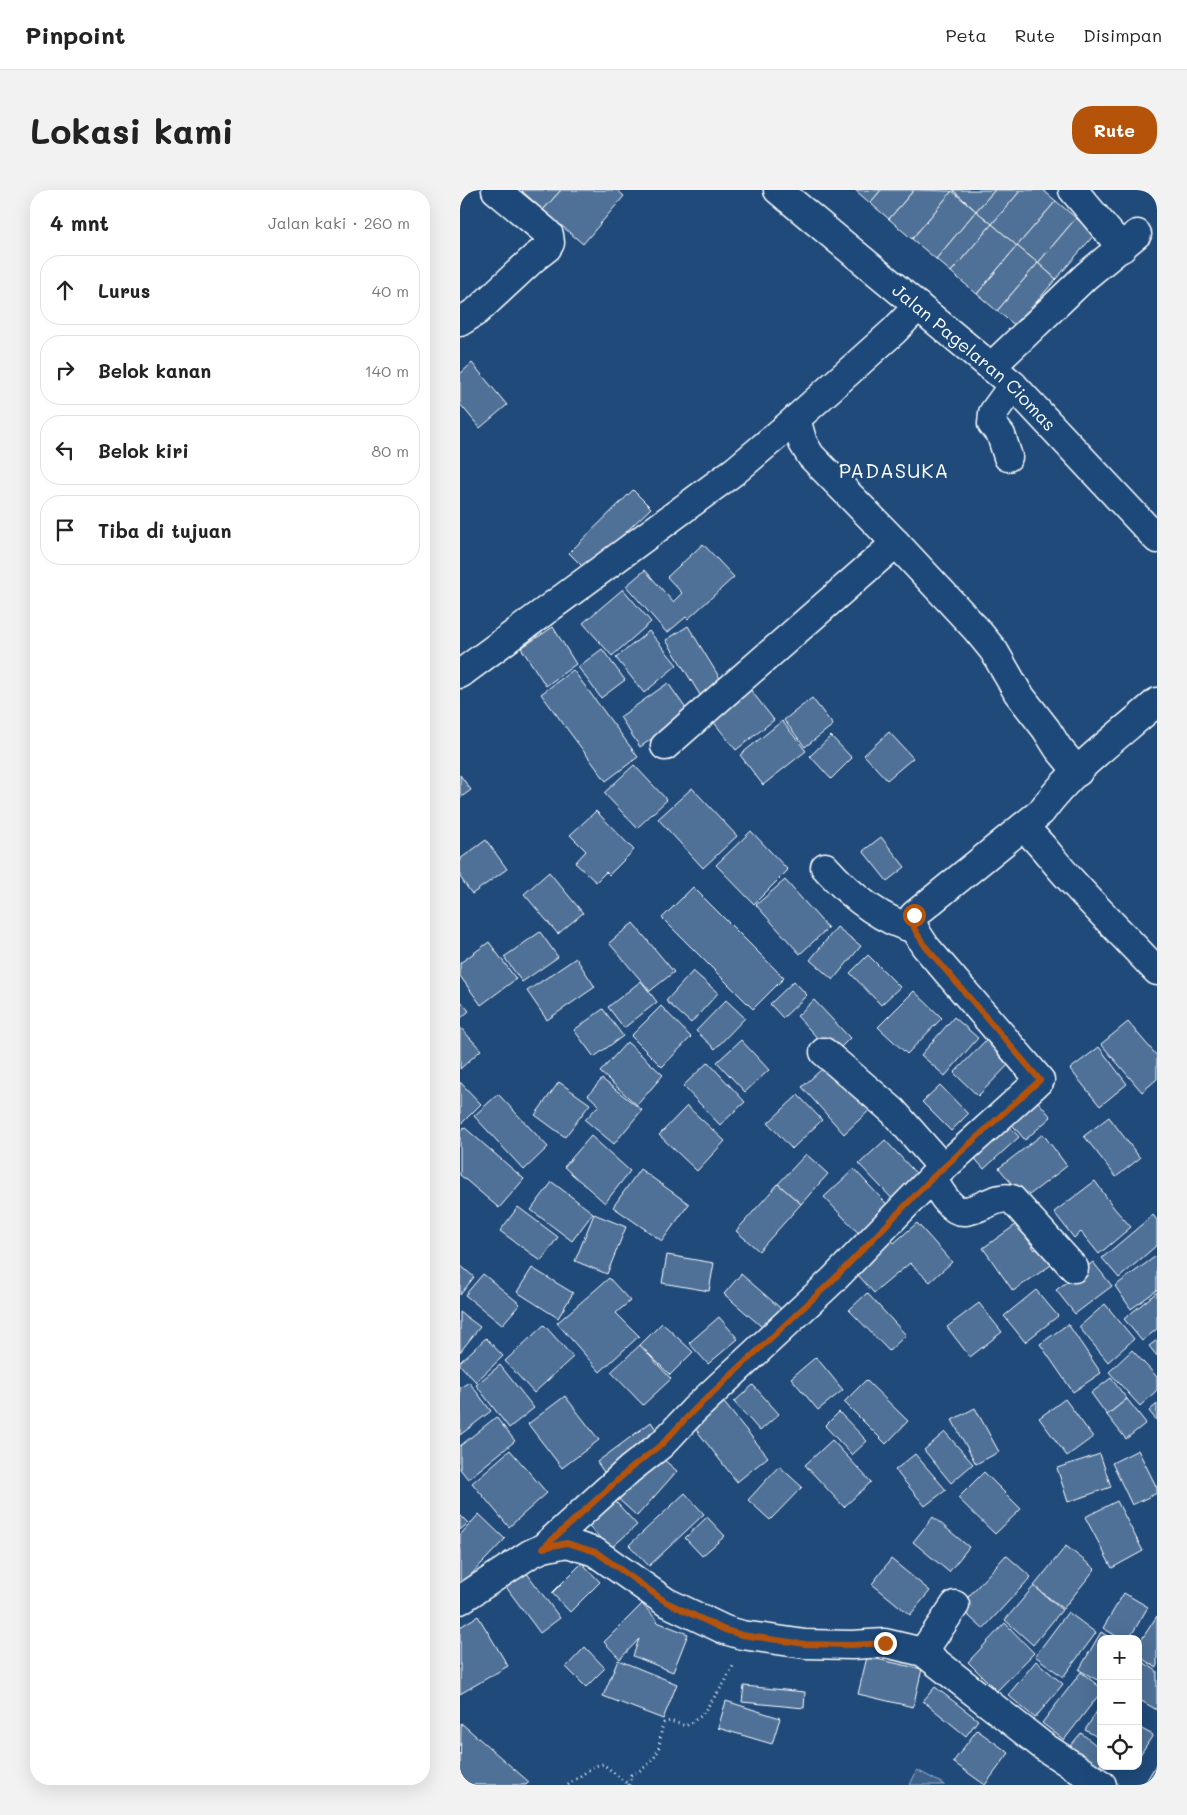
<!DOCTYPE html>
<html lang="id">
<meta charset="utf-8">
<style>
:root{--surface:#fff;--page:#f2f2f2;--text:#222;--muted:#767676;--line:#e0e0e0;--accent:#b45309}
body{margin:0;font-family:Mali,sans-serif;background:var(--page);color:var(--text)}
.controls{position:absolute;right:15px;bottom:15px;display:grid;overflow:hidden;border-radius:10px;box-shadow:0 5px 20px #0002}
.controls button{width:45px;height:45px;display:grid;place-items:center;padding:0;border:0;border-bottom:1px solid var(--line);background:var(--surface);color:var(--text);font:25px sans-serif}
.stop{position:absolute;width:15px;height:15px;margin:-11px;border:4px solid #b45309;border-radius:50%;background:#fff}
.stop.end{background:#b45309;border-color:#fff;box-shadow:0 1px 5px #0008}
.list{margin:0;padding:0;list-style:none}
h2{display:flex;justify-content:space-between;align-items:center;height:65px;margin:0;padding:0 20px;font-size:21px}
h2 small{font-size:16px;font-weight:400;color:var(--muted)}
.list li{display:grid;grid-template-columns:32px 1fr auto;gap:15px;align-items:center;box-sizing:border-box;height:70px;margin:0 10px 10px;padding:0 10px;border:1px solid var(--line);border-radius:20px}
.list b{display:block;font-size:19px;white-space:nowrap}
.list em{font-size:16px;font-style:normal;color:var(--muted)}
.icon{flex:none;width:28px;height:28px;fill:none;stroke:currentColor;stroke-width:2;stroke-linecap:round;stroke-linejoin:round}
.map{position:relative;flex:none;width:697px;height:1595px;overflow:hidden;border-radius:20px}
header{display:flex;align-items:center;gap:30px;box-sizing:border-box;height:70px;padding:0 25px;background:var(--surface);border-bottom:1px solid var(--line)}
header strong{font-size:24px}
nav{display:flex;gap:28px;margin-inline-start:auto;font-size:18px}
.intro{display:flex;align-items:center;justify-content:space-between;box-sizing:border-box;height:120px;padding:0 30px}
h1{margin:0;font-size:35px}
.button{padding:12px 22px;border-radius:20px;background:var(--accent);color:#fff;font-size:18px;font-weight:700}
main{display:flex;gap:30px;padding:0 30px}
aside{flex:1;background:var(--surface);border-radius:20px;box-shadow:0 5px 20px #0002}
.map>svg:first-child{display:block}
.green{fill:#3c618b;stroke:#9eb0c5}
.building{fill:#507197;stroke:#fff}
.lines{fill:none;stroke-linecap:round;stroke-linejoin:round}
.minor-casing{stroke:#fff;stroke-width:31}
.major-casing{stroke:#fff;stroke-width:31}
.path{stroke:#fff;stroke-width:3;stroke-dasharray:1 4;stroke-linecap:butt}
.minor{stroke:#1f4a7a;stroke-width:28}
.major{stroke:#1f4a7a;stroke-width:28}
.route{stroke:#b45309;stroke-width:6}
.labels{text-anchor:middle;dominant-baseline:central;stroke-width:5;stroke-linejoin:round;paint-order:stroke}
.street-label{font-size:18px;fill:#fff;stroke:#1f4a7a}
.quarter-label{font-size:20px;letter-spacing:1px;fill:#fff;stroke:#1f4a7a}
</style>
<header>
<strong>Pinpoint</strong>
<nav><a>Peta</a><a>Rute</a><a>Disimpan</a></nav>
</header>
<div class="intro"><h1>Lokasi kami</h1><a class="button">Rute</a></div>
<main>
<aside>
<h2>4 mnt<small>Jalan kaki · 260 m</small></h2>
<ul class="list">
<li><svg class="icon" aria-label="ahead" viewBox="0 0 24 24"><path d="M12 20V5M6 11l6-6 6 6"/></svg><div><b>Lurus</b></div><em>40 m</em></li>
<li><svg class="icon" aria-label="right" viewBox="0 0 24 24"><path d="M7 20v-9h11M14 6l5 5-5 5"/></svg><div><b>Belok kanan</b></div><em>140 m</em></li>
<li><svg class="icon" aria-label="left" viewBox="0 0 24 24"><path d="M17 20v-9H6M10 6l-5 5 5 5"/></svg><div><b>Belok kiri</b></div><em>80 m</em></li>
<li><svg class="icon" aria-label="arrive" viewBox="0 0 24 24"><path d="M6 21V4h12l-3 4 3 4H6"/></svg><div><b>Tiba di tujuan</b></div></li>
</ul>
</aside>
<div class="map">
<svg width="697" height="1595" viewBox="0 0 697 1595">
<rect width="100%" height="100%" fill="#1f4a7a"/>
<filter id="ink" filterUnits="userSpaceOnUse"><feTurbulence type="fractalNoise" baseFrequency=".02" numOctaves="2"/><feDisplacementMap in="SourceGraphic" scale="10" xChannelSelector="R" yChannelSelector="G"/><feConvolveMatrix kernelMatrix="1 2 1 2 8 2 1 2 1" color-interpolation-filters="sRGB"/></filter>
<g filter="url(#ink)">
<path class="green" d="M457,1580L485,1595H450Z"/>
<g class="building">
<path d="M63,0H101L83,20L62,1Z"/>
<path d="M101,0H157L164,6L123,54L83,20Z"/>
<path d="M395,0H421L410,13Z"/>
<path d="M421,0H454L429,29L410,13Z"/>
<path d="M454,0L492,1L452,49L429,29Z"/>
<path d="M493,0H535L516,21Z"/>
<path d="M535,0H561L532,34L516,21Z"/>
<path d="M561,0H583L596,11L557,56L532,34Z"/>
<path d="M492,1L516,21L476,69L452,49Z"/>
<path d="M596,11L616,28L578,73L557,56Z"/>
<path d="M516,21L532,34L491,82L476,69Z"/>
<path d="M616,28L635,44L596,89L578,73Z"/>
<path d="M532,34L557,56L517,104L491,82Z"/>
<path d="M557,56L578,73L537,121L517,104Z"/>
<path d="M578,73L596,89L556,136L537,121Z"/>
<path d="M12,173L47,215L20,238L0,214V184Z"/>
<path d="M173,300L191,318L126,380L109,363Z"/>
<path d="M243,354L274,387L228,429L226,427L207,443L166,396L185,380L213,412L222,403L207,387Z"/>
<path d="M163,399L191,432L152,466L123,433Z"/>
<path d="M228,436L264,495L242,508L206,450Z"/>
<path d="M93,437L116,474L86,496L61,458Z"/>
<path d="M189,441L217,475L184,503L156,468Z"/>
<path d="M142,459L165,490L141,508L118,477Z"/>
<path d="M113,480L178,567L146,591L81,504Z"/>
<path d="M208,493L229,523L180,557L160,527Z"/>
<path d="M286,494L314,530L276,560L248,525Z"/>
<path d="M352,508L373,535L345,557L324,530Z"/>
<path d="M322,531L346,561L303,595L280,565Z"/>
<path d="M429,542L453,568L427,590L404,565Z"/>
<path d="M371,546L392,568L371,589L350,566Z"/>
<path d="M174,575L207,610L177,638L144,603Z"/>
<path d="M0,585L11,600L0,608Z"/>
<path d="M232,598L277,646L243,678L198,629Z"/>
<path d="M136,621L174,660L149,685L146,682L136,692L115,673L126,661L110,645Z"/>
<path d="M291,641L328,680L294,714L256,675Z"/>
<path d="M421,647L445,677L427,691L403,661Z"/>
<path d="M26,650L47,679L12,704L0,687V669Z"/>
<path d="M89,682L123,723L98,744L64,704Z"/>
<path d="M325,690L368,738L340,764L296,715Z"/>
<path d="M233,697L324,788L293,819L202,728Z"/>
<path d="M173,733L214,782L190,801L149,753Z"/>
<path d="M377,737L401,756L373,790L350,770Z"/>
<path d="M80,742L98,767L62,792L44,767Z"/>
<path d="M29,752L56,789L21,815L0,786V773Z"/>
<path d="M408,765L440,797L421,815L390,783Z"/>
<path d="M116,768L135,797L87,830L67,801Z"/>
<path d="M233,781L258,803L231,833L206,811Z"/>
<path d="M181,791L197,812L164,838L148,817Z"/>
<path d="M334,791L347,805L323,828L310,814Z"/>
<path d="M454,801L482,828L447,864L418,837Z"/>
<path d="M0,810L9,821L0,829Z"/>
<path d="M266,810L285,828L255,859L236,841Z"/>
<path d="M354,810L390,848L373,865L337,826Z"/>
<path d="M201,816L231,847L202,877L171,846Z"/>
<path d="M143,819L163,846L134,867L114,840Z"/>
<path d="M494,827L518,848L485,886L461,865Z"/>
<path d="M668,832L697,866V889L682,902L641,854Z"/>
<path d="M0,837L21,860L0,879Z"/>
<path d="M281,850L309,880L285,902L257,872Z"/>
<path d="M526,850L550,873L518,906L494,883Z"/>
<path d="M167,852L203,885L177,915L140,882Z"/>
<path d="M639,857L667,894L640,916L610,879Z"/>
<path d="M372,870L414,916L384,944L342,897Z"/>
<path d="M248,872L285,912L260,935L223,896Z"/>
<path d="M142,889L182,920L154,954L125,930L139,915L128,905Z"/>
<path d="M0,892L21,914L0,935Z"/>
<path d="M99,892L130,914L105,947L75,925Z"/>
<path d="M480,895L508,924L491,941L462,912Z"/>
<path d="M38,904L88,957L64,980L14,926Z"/>
<path d="M338,905L362,930L332,959L308,933Z"/>
<path d="M575,908L591,927L565,950L548,930Z"/>
<path d="M227,916L265,951L237,981L199,945Z"/>
<path d="M649,927L680,968L656,987L624,946Z"/>
<path d="M546,932L559,947L524,979L511,964Z"/>
<path d="M4,937L64,989L39,1018L0,985V942Z"/>
<path d="M583,944L607,976L564,1009L539,978Z"/>
<path d="M131,946L170,981L145,1013L104,977Z"/>
<path d="M425,950L465,993L440,1017L399,974Z"/>
<path d="M346,964L368,984L341,1014L318,994Z"/>
<path d="M180,979L229,1014L202,1051L153,1017Z"/>
<path d="M394,979L434,1022L405,1050L364,1007Z"/>
<path d="M635,991L654,1018L671,1037L639,1064L621,1042L614,1048L594,1022Z"/>
<path d="M92,992L133,1023L112,1051L71,1020Z"/>
<path d="M318,994L341,1014L299,1061L276,1041Z"/>
<path d="M58,1017L98,1047L81,1071L40,1041Z"/>
<path d="M134,1024L166,1037L147,1084L115,1071Z"/>
<path d="M693,1025L697,1030V1055L659,1088L642,1068Z"/>
<path d="M457,1033L492,1072L470,1092L450,1073L414,1103L391,1077L427,1045L434,1053Z"/>
<path d="M557,1034L575,1060L583,1053L597,1071L553,1101L523,1058Z"/>
<path d="M207,1065L254,1073L249,1101L202,1093Z"/>
<path d="M696,1066L697,1068V1100L671,1119L655,1096Z"/>
<path d="M633,1072L652,1096L615,1124L596,1100Z"/>
<path d="M0,1075L14,1087L0,1105Z"/>
<path d="M72,1078L113,1103L98,1128L57,1102Z"/>
<path d="M23,1084L60,1114L42,1135L5,1105Z"/>
<path d="M281,1084L326,1123L309,1143L264,1104Z"/>
<path d="M149,1088L170,1111L156,1123L179,1146L140,1182L97,1133Z"/>
<path d="M576,1100L598,1126L565,1152L544,1126Z"/>
<path d="M697,1102V1139L682,1151L664,1129Z"/>
<path d="M407,1103L446,1145L429,1161L389,1120Z"/>
<path d="M519,1113L542,1142L510,1167L487,1137Z"/>
<path d="M645,1114L674,1149L648,1172L619,1137Z"/>
<path d="M0,1122L20,1137L0,1162Z"/>
<path d="M259,1127L278,1149L248,1174L229,1153Z"/>
<path d="M202,1133L233,1162L210,1185L180,1155Z"/>
<path d="M608,1134L641,1183L613,1202L580,1154Z"/>
<path d="M84,1135L113,1167L74,1203L45,1171Z"/>
<path d="M26,1148L43,1166L16,1192L0,1175V1172Z"/>
<path d="M697,1150V1166L689,1156Z"/>
<path d="M180,1155L211,1189L183,1215L151,1182Z"/>
<path d="M672,1160L697,1187V1200L680,1216L649,1182Z"/>
<path d="M356,1167L383,1200L358,1220L331,1188Z"/>
<path d="M40,1175L74,1218L49,1238L16,1195Z"/>
<path d="M651,1188L667,1209L647,1225L631,1203Z"/>
<path d="M406,1190L448,1231L426,1254L384,1212Z"/>
<path d="M9,1192L31,1221L0,1245V1198Z"/>
<path d="M293,1195L319,1224L300,1241L274,1212Z"/>
<path d="M105,1206L139,1250L102,1278L68,1234Z"/>
<path d="M261,1209L308,1267L277,1292L231,1233Z"/>
<path d="M605,1209L633,1247L607,1266L579,1228Z"/>
<path d="M667,1209L686,1233L666,1249L647,1225Z"/>
<path d="M697,1214V1231L689,1221Z"/>
<path d="M515,1218L539,1262L516,1274L492,1230Z"/>
<path d="M379,1222L407,1251L392,1265L365,1236Z"/>
<path d="M36,1227L55,1251L8,1289L0,1279V1256Z"/>
<path d="M191,1232L204,1251L150,1291L137,1272Z"/>
<path d="M485,1242L513,1274L491,1293L464,1260Z"/>
<path d="M372,1250L411,1292L384,1317L345,1275Z"/>
<path d="M50,1260L87,1303L49,1337L12,1293Z"/>
<path d="M678,1260L697,1298V1303L672,1315L652,1273Z"/>
<path d="M194,1261L217,1281L177,1326L155,1306Z"/>
<path d="M455,1264L486,1300L465,1316L435,1280Z"/>
<path d="M640,1264L651,1297L608,1312L597,1278Z"/>
<path d="M319,1276L342,1297L310,1330L288,1310Z"/>
<path d="M524,1282L561,1319L535,1344L498,1308Z"/>
<path d="M147,1302L177,1335L150,1359L120,1326Z"/>
<path d="M225,1303L244,1324L189,1376L169,1355Z"/>
<path d="M657,1311L683,1361L652,1378L625,1327Z"/>
<path d="M19,1324L45,1349L2,1394L0,1392V1345Z"/>
<path d="M0,1325L8,1333L0,1340Z"/>
<path d="M247,1327L265,1346L242,1366L225,1348Z"/>
<path d="M473,1327L509,1357L489,1382L453,1352Z"/>
<path d="M606,1356L635,1379L603,1419L574,1396Z"/>
<path d="M546,1365L571,1387L523,1439L499,1417Z"/>
<path d="M431,1369L470,1401L450,1425L412,1394Z"/>
<path d="M122,1373L140,1392L110,1422L92,1403Z"/>
<path d="M66,1382L100,1428L80,1443L46,1397Z"/>
<path d="M574,1396L602,1420L573,1455L545,1430Z"/>
<path d="M664,1403L688,1417L669,1449H661L643,1438Z"/>
<path d="M182,1414L198,1431L197,1432L228,1444L213,1482L173,1466L179,1449L160,1469L144,1452Z"/>
<path d="M608,1422L636,1443L603,1487L575,1466Z"/>
<path d="M18,1426L48,1476L0,1504V1437Z"/>
<path d="M697,1426V1478L678,1466V1455Z"/>
<path d="M545,1433L574,1463L537,1501L508,1472Z"/>
<path d="M641,1442L652,1449H641V1492L619,1480Z"/>
<path d="M125,1457L145,1478L126,1497L106,1477Z"/>
<path d="M407,1467L462,1479L453,1517L398,1504Z"/>
<path d="M678,1469L697,1481V1520L678,1509Z"/>
<path d="M158,1470L217,1494L203,1529L143,1506Z"/>
<path d="M576,1471L603,1494L575,1528L548,1505Z"/>
<path d="M621,1482L641,1498V1502L604,1550L582,1533Z"/>
<path d="M284,1496L345,1502L344,1518L282,1512Z"/>
<path d="M475,1497L518,1530L506,1546L463,1511Z"/>
<path d="M266,1511L320,1528L312,1554L258,1538Z"/>
<path d="M641,1515V1549L625,1540Z"/>
<path d="M1,1533L69,1592L66,1595H10L0,1586Z"/>
<path d="M678,1537L693,1545L678,1568Z"/>
<path d="M517,1540L549,1563L525,1595L493,1572Z"/>
<path d="M621,1543L641,1559V1576H645L641,1582L610,1556Z"/>
<path d="M697,1573V1595H684Z"/>
</g>
<g class="lines">
<defs>
<g id="minor">
<path d="M613,0L662,58"/>
<path d="M0,132L17,121L74,68L87,58L90,53L89,45L84,40L36,0"/>
<path d="M531,177L626,86L677,44"/>
<path d="M336,229L343,253L351,266L436,353L516,439L534,461L558,503L586,539L598,558L618,582"/>
<path d="M548,267L541,245L532,234L533,223L553,195"/>
<path d="M0,484L276,280L336,229L434,141L458,116"/>
<path d="M205,556L436,353"/>
<path d="M563,637C581,652 593,671 609,688C638,720 668,750 697,781"/>
<path d="M365,677C389,704 419,730 455,739"/>
<path d="M364,862L433,921L483,978"/>
<path d="M472,988C478,998 484,1010 493,1017C508,1031 534,1003 552,1009L614,1078"/>
<path d="M83,1358L170,1279L202,1254L234,1220L373,1090L472,988L580,890L465,756C460,747 449,736 454,725L581,622C612,579 657,547 697,512"/>
<path d="M0,1410L70,1364L83,1358L107,1353L135,1362L206,1412L265,1440L282,1445L345,1454L392,1455L425,1453L463,1462L583,1556L642,1595"/>
<path d="M463,1462L495,1415"/>
</g>
<g id="major">
<path id="s1" d="M318,0L553,195L697,349"/>
</g>
</defs>
<use href="#minor" class="minor-casing"/>
<use href="#major" class="major-casing"/>
<g class="path">
<path d="M108,1595L134,1576L143,1574L169,1595"/>
<path d="M169,1595L171,1585C183,1580 196,1570 199,1557C201,1549 200,1541 204,1533L210,1531L226,1536L241,1526L265,1492L274,1474"/>
</g>
<use href="#minor" class="minor"/>
<use href="#major" class="major"/>
</g>
</g>
<g class="lines" filter="url(#ink)">
<path class="route" d="M425,1453L392,1455L345,1454L282,1445L265,1440L206,1412L136,1362L107,1353L83,1358L170,1279L202,1254L234,1220L373,1090L472,988L580,890L465,756C460,747 449,736 454,725"/>
</g>
<g class="labels">
<g class="street-label">
<text stroke="none"><textPath href="#s1" startOffset="258">Jalan Pagelaran Ciomas</textPath></text>
</g>
<g class="quarter-label">
<text x="434" y="280">PADASUKA</text>
</g>
</g>
</svg>
<div class="controls">
<button>+</button>
<button>−</button>
<button><svg class="icon" aria-label="locate" viewBox="0 0 24 24"><circle cx="12" cy="12" r="6"/><path d="M12 2v4M12 18v4M2 12h4M18 12h4"/></svg></button>
</div>
<div class="stop" style="left:454px;top:725px"></div>
<div class="stop end" style="left:425px;top:1453px"></div>
</div>
</main>
